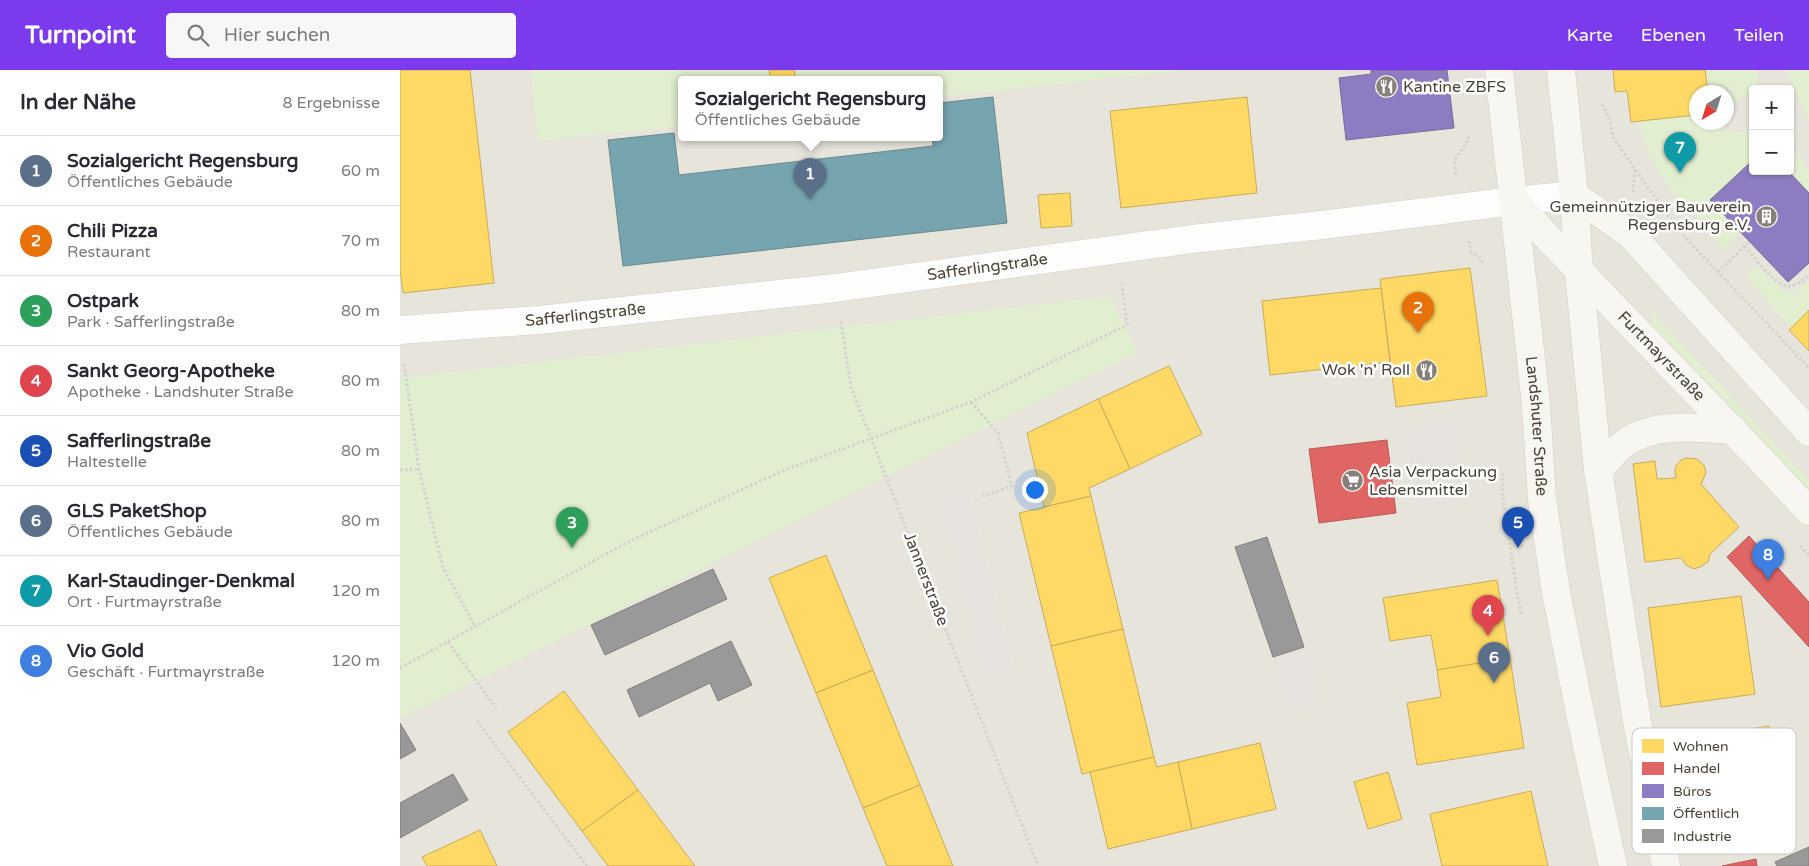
<!DOCTYPE html>
<html lang="de">
<meta charset="utf-8">
<style>
:root{--surface:#fff;--page:#f7f7f7;--text:#2b2b33;--muted:#7c7c81;--line:#e1e1e2;--accent:#7c3aed}
body{margin:0;font-family:"Varela Round",sans-serif;background:var(--page);color:var(--text)}
.controls{position:absolute;right:15px;top:15px;display:grid;overflow:hidden;border-radius:5px;box-shadow:0 1px 4px #0004}
.controls button{width:45px;height:45px;display:grid;place-items:center;padding:0;border:0;border-bottom:1px solid var(--line);background:var(--surface);color:var(--text);font:25px sans-serif}
.compass{position:absolute;left:1289px;top:15px;width:45px;height:45px;border-radius:50%;background:var(--surface);box-shadow:0 1px 4px #0004;rotate:218deg}
.you{position:absolute;left:634px;top:419px;width:18px;height:18px;margin:-12px;border:4px solid #fff;border-radius:50%;background:#1a73e8;box-shadow:0 0 0 8px #1a73e833}
.badge{display:grid;place-items:center;width:32px;height:32px;border-radius:50%;background:var(--accent);color:#fff;font-size:16px;font-weight:700}
.pin{position:absolute;translate:-50% -41px;filter:drop-shadow(0 1px 2px #0008)}
.pin::after{content:'';position:absolute;top:26px;width:18px;height:15px;background:inherit;clip-path:polygon(0 0,100% 0,50% 100%)}
.popup{position:absolute;left:278px;top:6px;width:265px;height:65px;box-sizing:border-box;display:grid;place-content:center;border-radius:5px;background:var(--surface);filter:drop-shadow(0 1px 4px #0005);font-size:16px;white-space:nowrap;color:var(--muted)}
.popup b{font-size:19px;color:var(--text)}
.popup::after{content:'';position:absolute;left:50%;top:100%;margin-left:-10px;border:10px solid transparent;border-top-color:var(--surface)}
.list{margin:0;padding:0;list-style:none}
h2{display:flex;justify-content:space-between;align-items:center;height:65px;margin:0;padding:0 20px;font-size:21px}
h2 small{font-size:16px;font-weight:400;color:var(--muted)}
.list li{display:grid;grid-template-columns:32px 1fr auto;gap:15px;align-items:center;box-sizing:border-box;height:70px;padding:0 20px;border-top:1px solid var(--line)}
.list b{display:block;font-size:19px;white-space:nowrap}
.list p{margin:0;font-size:16px;white-space:nowrap;color:var(--muted)}
.list em{font-size:16px;font-style:normal;color:var(--muted)}
.icon{flex:none;width:28px;height:28px;fill:none;stroke:currentColor;stroke-width:2;stroke-linecap:round;stroke-linejoin:round}
.map{position:relative;flex:none;width:1409px;height:796px;overflow:hidden}
header{display:flex;align-items:center;gap:30px;box-sizing:border-box;height:70px;padding:0 25px;background:var(--accent);color:#fff}
header strong{font-size:24px}
nav{display:flex;gap:28px;margin-inline-start:auto;font-size:18px}
.search{width:350px;height:45px;background:var(--page);display:flex;align-items:center;gap:12px;box-sizing:border-box;padding:0 18px;border-radius:5px;color:var(--muted);font-size:19px}
main{display:flex}
aside{flex:1;background:var(--surface)}
.map>svg:first-child{display:block}
.residential{fill:#e7e4dc;fill-rule:evenodd}
.green{fill:#e1eecf}
.parking{fill:#e6e3df}
.homes{fill:#ffd966;stroke:#c9ac58}
.shops{fill:#e06666;stroke:#b35c58}
.offices{fill:#8e7cc3;stroke:#7a6b9a}
.public{fill:#76a5af;stroke:#69888c}
.industry{fill:#999;stroke:#82807c}
.lines{fill:none;stroke-linecap:round;stroke-linejoin:round}
.minor-casing{stroke:#d2d0cb;stroke-width:29}
.secondary-casing{stroke:#d3cfc5;stroke-width:29}
.path{stroke:#d3d2cc;stroke-width:3;stroke-dasharray:2.5 2.5;stroke-linecap:butt}
.minor{stroke:#fdfdfc;stroke-width:28}
.secondary{stroke:#f7f6f1;stroke-width:28}
.labels{text-anchor:middle;dominant-baseline:central;stroke-width:5;stroke-linejoin:round;paint-order:stroke}
.poi-label{font-size:16px;fill:#4b4439;stroke:#fff;text-anchor:start}
.street-label{font-size:16px;fill:#4b4439;stroke:#fff}
.key{fill:#fff;stroke:#c9c7c4;stroke-width:1}
.key-label{font-size:14px;fill:#4b4439}
</style>
<header>
<strong>Turnpoint</strong>
<div class="search"><svg class="icon" aria-label="search" viewBox="0 0 24 24"><circle cx="10" cy="10" r="6"/><path d="M15 15l6 6"/></svg>Hier suchen</div>
<nav><a>Karte</a><a>Ebenen</a><a>Teilen</a></nav>
</header>
<main>
<aside>
<h2>In der Nähe<small>8 Ergebnisse</small></h2>
<ul class="list">
<li><span class="badge" style="background:#5c6f8a">1</span><div><b>Sozialgericht Regensburg</b><p>Öffentliches Gebäude</p></div><em>60 m</em></li>
<li><span class="badge" style="background:#e8710a">2</span><div><b>Chili Pizza</b><p>Restaurant</p></div><em>70 m</em></li>
<li><span class="badge" style="background:#2e9e5b">3</span><div><b>Ostpark</b><p>Park · Safferlingstraße</p></div><em>80 m</em></li>
<li><span class="badge" style="background:#e0444e">4</span><div><b>Sankt Georg-Apotheke</b><p>Apotheke · Landshuter Straße</p></div><em>80 m</em></li>
<li><span class="badge" style="background:#1a4fb4">5</span><div><b>Safferlingstraße</b><p>Haltestelle</p></div><em>80 m</em></li>
<li><span class="badge" style="background:#5c6f8a">6</span><div><b>GLS PaketShop</b><p>Öffentliches Gebäude</p></div><em>80 m</em></li>
<li><span class="badge" style="background:#0f9aa8">7</span><div><b>Karl-Staudinger-Denkmal</b><p>Ort · Furtmayrstraße</p></div><em>120 m</em></li>
<li><span class="badge" style="background:#3f7fe0">8</span><div><b>Vio Gold</b><p>Geschäft · Furtmayrstraße</p></div><em>120 m</em></li>
</ul>
</aside>
<div class="map">
<svg width="1409" height="796" viewBox="0 0 1409 796">
<rect width="100%" height="100%" fill="#f4f2ee"/>
<path class="residential" d="M0,0H1409V796H0ZM281,10H539V68H281ZM1353,19H1390V101H1353ZM1296,22H1326V52H1296Z"/>
<g class="green">
<path d="M130,0H787L539,27V10H281V56L138,71Z"/>
<path d="M1305,0H1358V12L1348,23L1327,38L1326,22H1308Z"/>
<path d="M1387,0H1409V53L1388,3Z"/>
<path d="M1296,45V52L1313,53L1318,56L1338,63L1353,59V90L1311,130L1341,162L1324,180L1265,113L1249,87L1237,51Z"/>
<path d="M1390,75L1409,101V123L1388,101H1390Z"/>
<path d="M1357,196L1383,220L1394,221L1409,210V240L1391,258L1345,206Z"/>
<path d="M710,226L738,282L0,648V308Z"/>
<path d="M1252,242L1409,410V422L1252,258Z"/>
</g>
<g class="parking">
<path d="M1054,350L1063,433L1015,438L1006,355Z"/>
<path d="M568,421L613,601L585,607L541,428Z"/>
<path d="M904,577L922,631L891,642L873,587Z"/>
</g>
<g class="homes">
<path d="M0,0H70L94,213L3,223L0,199Z"/>
<path d="M369,0H394L396,10H371Z"/>
<path d="M1213,0H1305L1308,22H1296V45L1231,52L1227,21L1215,22Z"/>
<path d="M847,27L857,123L721,138L710,41Z"/>
<path d="M670,123L672,156L641,158L638,125Z"/>
<path d="M1070,198L1087,326L996,337L980,209Z"/>
<path d="M981,218L990,292L870,305L862,231Z"/>
<path d="M1409,240V281L1389,260Z"/>
<path d="M769,296L802,364L730,399L698,329Z"/>
<path d="M698,329L730,399L689,418L691,426L644,437L627,363Z"/>
<path d="M1285,388L1297,389L1304,395L1306,403L1301,414L1339,457L1310,484L1308,492L1300,497L1294,499L1286,495L1281,488L1245,492L1233,394L1255,391L1257,409L1276,408L1275,402L1276,396L1280,391Z"/>
<path d="M691,426L723,559L651,576L619,443Z"/>
<path d="M426,485L473,600L416,623L369,508Z"/>
<path d="M1097,510L1110,588L1037,600L1031,565L990,571L983,528Z"/>
<path d="M1341,526L1355,624L1261,637L1248,538Z"/>
<path d="M723,559L754,687L682,704L651,576Z"/>
<path d="M1110,588L1124,678L1017,695L1007,633L1041,627L1037,600Z"/>
<path d="M473,600L520,715L463,738L416,623Z"/>
<path d="M164,621L238,720L182,761L108,662Z"/>
<path d="M1369,656L1381,741L1290,755L1277,670Z"/>
<path d="M860,673L876,739L792,759L778,692Z"/>
<path d="M754,687L757,697L778,692L792,759L708,779L690,702Z"/>
<path d="M988,702L1002,749L968,759L954,712Z"/>
<path d="M520,715L553,796H487L463,738Z"/>
<path d="M238,720L295,796H208L182,761Z"/>
<path d="M1131,721L1148,796H1042L1030,744Z"/>
<path d="M80,760L97,796H27L22,787Z"/>
</g>
<g class="shops">
<path d="M987,370L996,443L919,453L909,379Z"/>
<path d="M1349,466L1409,532V577L1327,487Z"/>
<path d="M1356,789L1357,796H1322Z"/>
</g>
<g class="offices">
<path d="M971,0H1047L1054,58L946,70L939,8L971,4Z"/>
<path d="M1353,90V101H1388L1409,123V193L1388,212L1310,130Z"/>
</g>
<path class="public" d="M593,27L607,153L223,196L208,70L274,63L279,105L533,76L532,68H539V33Z"/>
<g class="industry">
<path d="M867,467L904,577L873,587L835,477Z"/>
<path d="M313,499L327,529L205,585L191,555Z"/>
<path d="M331,571L352,615L318,631L310,613L239,647L227,620Z"/>
<path d="M0,653L16,680L0,689Z"/>
<path d="M53,704L68,730L0,768V733Z"/>
<path d="M1409,777V796H1377L1375,792Z"/>
</g>
<g class="lines">
<defs>
<g id="minor">
<path id="s1" d="M0,260L139,250L435,218L792,169L922,155L1114,131L1174,125"/>
</g>
<g id="secondary">
<path id="s2" d="M1099,0L1136,335L1142,429L1156,522L1180,643L1213,796"/>
<path d="M1161,0L1174,125L1179,202L1198,400L1237,652L1266,796"/>
<path d="M1174,125L1230,164L1409,362"/>
<path id="s3" d="M1114,131C1210,236 1312,336 1409,441"/>
<path d="M1198,400C1207,392 1215,380 1225,373C1256,351 1299,358 1334,360"/>
</g>
</defs>
<use href="#minor" class="minor-casing"/>
<use href="#secondary" class="secondary-casing"/>
<g class="path">
<path d="M1202,34L1209,48L1214,69L1278,160L1409,298"/>
<path d="M1056,104L1054,91L1066,74L1069,65"/>
<path d="M1233,122L1235,99"/>
<path d="M1069,171L1071,182L1080,188L1084,194"/>
<path d="M1345,176C1354,187 1374,216 1388,216C1397,216 1403,210 1409,205"/>
<path d="M1318,202L1350,171"/>
<path d="M441,252L451,317L638,796"/>
<path d="M4,294L19,399L43,498L75,556"/>
<path d="M571,332L598,363L612,416L583,426"/>
<path d="M0,400L19,399"/>
<path d="M1103,403L1102,422L1119,535L1122,545"/>
<path d="M1400,476L1409,485"/>
<path d="M48,572L96,638"/>
<path d="M0,598L228,472L382,401L571,332L727,255L722,214"/>
<path d="M77,651L187,796"/>
</g>
<use href="#minor" class="minor"/>
<use href="#secondary" class="secondary"/>
</g>
<defs>
<symbol id="restaurant-disc" viewBox="-11 -11 22 22"><circle r="9.5" fill="#868178" stroke="#fff"/><path d="M-5-6h1v4h1v-4h1v4h1v-4h1v5L-1.5 .5V6h-2V.5L-5-1ZM5-6V6H3V1.5H1.5Q1.5-4 5-6Z" fill="#fff"/></symbol>
<symbol id="building-disc" viewBox="-11 -11 22 22"><circle r="9.5" fill="#868178" stroke="#fff"/><path d="M-4-6H4V6H1V3H-1V6H-4ZM-2.5-4.3h1.7v1.8h-1.7ZM.8-4.3h1.7v1.8H.8ZM-2.5-1h1.7V.8h-1.7ZM.8-1h1.7V.8H.8Z" fill="#fff"/></symbol>
<symbol id="supermarket-disc" viewBox="-11 -11 22 22"><circle r="9.5" fill="#868178" stroke="#fff"/><path d="M-6-5.5h2.5l.6 2H6L4.5 2H-2.5L-4.4-4H-6ZM-1.5 3.2a1.3 1.3 0 1 0 .1 0ZM3 3.2a1.3 1.3 0 1 0 .1 0Z" fill="#fff"/></symbol>
</defs>
<g fill-rule="evenodd">
<use href="#restaurant-disc" x="974" y="4" width="25" height="25"/>
<use href="#building-disc" x="1354" y="134" width="25" height="25"/>
<use href="#restaurant-disc" x="1014" y="288" width="25" height="25"/>
<use href="#supermarket-disc" x="940" y="398" width="25" height="25"/>
</g>
<g class="labels">
<g class="poi-label">
<text x="1003" y="17">Kantine ZBFS</text>
<text x="1351" y="137" text-anchor="end">Gemeinnütziger Bauverein<tspan x="1351" dy="18">Regensburg e.V.</tspan></text>
<text x="1010" y="300" text-anchor="end">Wok 'n' Roll</text>
<text x="969" y="402">Asia Verpackung<tspan x="969" dy="18">Lebensmittel</tspan></text>
</g>
<g class="street-label">
<text stroke="none"><textPath href="#s1" startOffset="591">Safferlingstraße</textPath></text>
<text stroke="none"><textPath href="#s1" startOffset="186">Safferlingstraße</textPath></text>
<text stroke="none"><textPath href="#s3" startOffset="214">Furtmayrstraße</textPath></text>
<text stroke="none"><textPath href="#s2" startOffset="358">Landshuter Straße</textPath></text>
<text transform="translate(526 509) rotate(69)">Jannerstraße</text>
</g>
</g>
<rect x="1232" y="658" width="164" height="126" rx="8" class="key"/>
<rect x="1242" y="669" width="22" height="14" fill="#ffd966"/>
<rect x="1242" y="692" width="22" height="13" fill="#e06666"/>
<rect x="1242" y="714" width="22" height="14" fill="#8e7cc3"/>
<rect x="1242" y="737" width="22" height="13" fill="#76a5af"/>
<rect x="1242" y="759" width="22" height="14" fill="#999"/>
<g class="key-label">
<text x="1273" y="681">Wohnen</text>
<text x="1273" y="703">Handel</text>
<text x="1273" y="726">Büros</text>
<text x="1273" y="748">Öffentlich</text>
<text x="1273" y="771">Industrie</text>
</g>
</svg>
<div class="controls">
<button>+</button>
<button>−</button>
</div>
<svg class="compass" viewBox="-18 -18 36 36"><path d="M0-13l5 13h-10z" fill="#e53935"/><path d="M0 13l5-13h-10z" fill="#7c7c81"/></svg>
<div class="you"></div>
<div class="pin badge" style="left:410px;top:129px;background:#5c6f8a">1</div>
<div class="popup"><b>Sozialgericht Regensburg</b>Öffentliches Gebäude</div>
<div class="pin badge" style="left:1018px;top:263px;background:#e8710a">2</div>
<div class="pin badge" style="left:172px;top:478px;background:#2e9e5b">3</div>
<div class="pin badge" style="left:1088px;top:566px;background:#e0444e">4</div>
<div class="pin badge" style="left:1118px;top:478px;background:#1a4fb4">5</div>
<div class="pin badge" style="left:1094px;top:613px;background:#5c6f8a">6</div>
<div class="pin badge" style="left:1280px;top:103px;background:#0f9aa8">7</div>
<div class="pin badge" style="left:1368px;top:510px;background:#3f7fe0">8</div>
</div>
</main>
